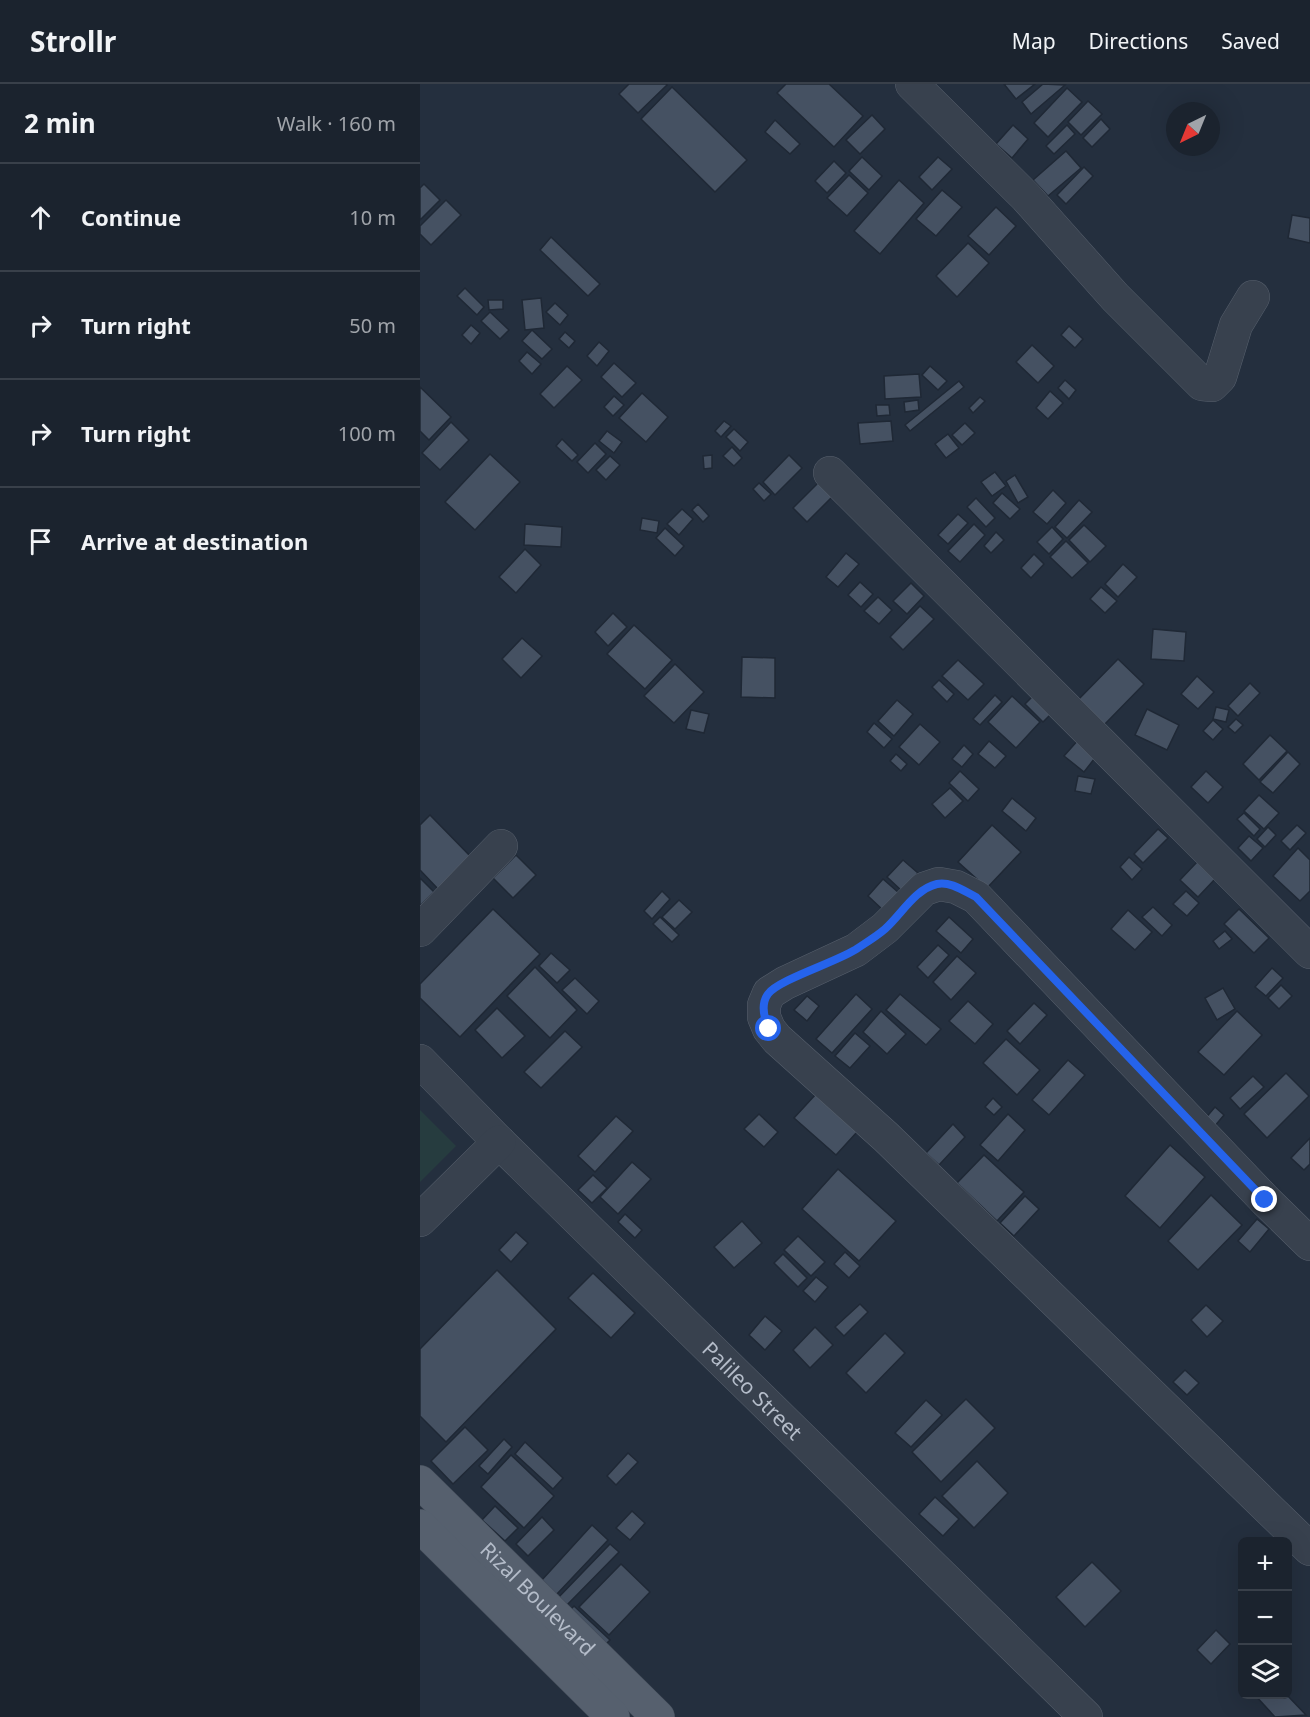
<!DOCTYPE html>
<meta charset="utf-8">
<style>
:root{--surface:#1b232e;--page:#282f3a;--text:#f1f3f6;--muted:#a0a4aa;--line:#39404a}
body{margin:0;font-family:"Noto Sans",sans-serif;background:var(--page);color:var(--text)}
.controls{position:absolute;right:18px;bottom:18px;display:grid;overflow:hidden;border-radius:9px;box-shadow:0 6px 24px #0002}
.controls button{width:54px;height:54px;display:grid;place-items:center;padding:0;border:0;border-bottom:2px solid var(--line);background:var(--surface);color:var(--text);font:30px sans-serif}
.compass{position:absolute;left:746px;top:18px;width:54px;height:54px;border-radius:50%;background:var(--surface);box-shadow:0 6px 24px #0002;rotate:223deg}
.stop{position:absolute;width:18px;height:18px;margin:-14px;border:4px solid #2563eb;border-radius:50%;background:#fff}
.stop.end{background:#2563eb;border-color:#fff;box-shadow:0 2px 6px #0008}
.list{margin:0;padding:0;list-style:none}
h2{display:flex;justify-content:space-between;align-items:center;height:78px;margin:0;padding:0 24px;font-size:26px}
h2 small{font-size:20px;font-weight:400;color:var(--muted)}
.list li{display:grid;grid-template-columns:39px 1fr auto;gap:18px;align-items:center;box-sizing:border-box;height:108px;padding:0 24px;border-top:2px solid var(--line)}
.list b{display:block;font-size:22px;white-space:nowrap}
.list em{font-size:20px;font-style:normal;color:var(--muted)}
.icon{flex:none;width:33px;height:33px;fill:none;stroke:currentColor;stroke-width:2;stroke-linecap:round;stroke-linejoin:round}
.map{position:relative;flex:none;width:890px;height:1633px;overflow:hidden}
header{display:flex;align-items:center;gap:36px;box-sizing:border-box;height:84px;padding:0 30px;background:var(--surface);border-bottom:2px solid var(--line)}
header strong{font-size:28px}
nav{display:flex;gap:33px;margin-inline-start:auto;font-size:21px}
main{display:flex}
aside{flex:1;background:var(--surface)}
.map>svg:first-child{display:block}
.green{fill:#263c3f}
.building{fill:#455162;stroke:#1f2835;stroke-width:1.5}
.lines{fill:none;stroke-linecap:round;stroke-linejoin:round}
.minor-casing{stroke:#565f6c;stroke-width:34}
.major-casing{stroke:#414a57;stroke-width:34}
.minor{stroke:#38414e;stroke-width:33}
.major{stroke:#56606e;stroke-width:33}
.route{stroke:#2563eb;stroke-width:8}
.labels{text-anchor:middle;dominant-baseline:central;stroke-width:5;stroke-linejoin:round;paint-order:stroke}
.street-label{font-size:21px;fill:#b4bcc9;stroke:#1d2633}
</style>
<header>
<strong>Strollr</strong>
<nav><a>Map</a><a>Directions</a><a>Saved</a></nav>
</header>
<main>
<aside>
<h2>2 min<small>Walk · 160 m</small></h2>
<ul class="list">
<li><svg class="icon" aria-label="ahead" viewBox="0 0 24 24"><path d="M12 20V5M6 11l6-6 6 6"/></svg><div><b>Continue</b></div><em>10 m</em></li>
<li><svg class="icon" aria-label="right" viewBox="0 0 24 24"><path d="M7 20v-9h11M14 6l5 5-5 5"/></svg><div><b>Turn right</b></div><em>50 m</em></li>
<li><svg class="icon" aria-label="right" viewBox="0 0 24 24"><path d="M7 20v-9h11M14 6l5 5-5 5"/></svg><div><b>Turn right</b></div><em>100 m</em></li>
<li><svg class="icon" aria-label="arrive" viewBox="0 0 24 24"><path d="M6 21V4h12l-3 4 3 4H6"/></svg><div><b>Arrive at destination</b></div></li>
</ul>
</aside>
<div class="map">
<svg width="890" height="1633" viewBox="0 0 890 1633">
<rect width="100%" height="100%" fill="#242f3e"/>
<path class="green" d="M0,1026L36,1062L0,1098Z"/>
<g class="building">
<path d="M209,0H246L247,1L218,29L199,10Z"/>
<path d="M366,0H409L443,32L414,63L357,9Z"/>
<path d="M584,0H615L596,15Z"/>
<path d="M623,0L645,1L611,30L602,18Z"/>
<path d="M252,3L327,76L295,108L221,35Z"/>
<path d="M647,4L662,18L628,53L614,39Z"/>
<path d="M668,17L682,30L661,51L648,38Z"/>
<path d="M452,31L465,45L440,70L426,56Z"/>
<path d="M681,35L690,45L672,63L663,54Z"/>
<path d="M355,36L380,60L370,70L345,48Z"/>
<path d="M593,41L608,55L592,74L576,60Z"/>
<path d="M647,41L655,50L634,70L626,62Z"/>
<path d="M646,67L661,84L628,112L613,96Z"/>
<path d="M442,73L462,92L449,106L429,87Z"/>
<path d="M518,73L532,85L512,106L499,93Z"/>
<path d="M414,77L426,89L407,109L395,97Z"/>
<path d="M664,83L673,92L646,120L637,111Z"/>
<path d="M429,91L448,109L427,132L407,114Z"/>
<path d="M479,96L504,119L460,170L434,147Z"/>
<path d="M4,100L20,116L0,136V104Z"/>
<path d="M522,106L542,123L516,152L496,135Z"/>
<path d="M26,116L41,131L11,161L0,150V142Z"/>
<path d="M576,123L596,142L569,171L548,152Z"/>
<path d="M872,131L890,134V159L868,154Z"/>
<path d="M131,153L180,200L168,212L120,166Z"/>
<path d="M548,159L569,179L537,213L516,192Z"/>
<path d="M45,204L64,223L57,231L37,212Z"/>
<path d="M121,214L124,244L105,246L102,216Z"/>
<path d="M68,216H83V225L69,226Z"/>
<path d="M135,219L148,231L140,241L126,228Z"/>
<path d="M70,228L89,246L80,255L61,237Z"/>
<path d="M51,241L60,249L51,260L42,251Z"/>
<path d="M649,242L663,255L655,264L641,251Z"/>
<path d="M112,246L132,265L122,275L102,257Z"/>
<path d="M145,248L155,257L149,264L139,255Z"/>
<path d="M179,258L189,267L177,282L167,272Z"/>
<path d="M612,261L634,282L618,299L596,278Z"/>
<path d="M107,268L121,280L112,290L99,277Z"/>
<path d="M194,279L216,299L202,313L181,293Z"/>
<path d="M147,282L162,296L134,324L120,310Z"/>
<path d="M510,282L527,297L518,306L502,291Z"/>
<path d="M499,290L501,313L465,315L464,292Z"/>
<path d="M645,296L656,306L649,315L638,304Z"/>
<path d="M539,297L544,303L490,347L485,341Z"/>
<path d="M0,303L31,333L9,356L0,347Z"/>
<path d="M630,307L643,319L628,335L616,324Z"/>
<path d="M222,309L248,333L226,358L199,334Z"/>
<path d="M194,312L204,321L193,332L184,323Z"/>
<path d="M560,313L565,317L553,329L549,324Z"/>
<path d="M498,316L499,326L485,328L484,318Z"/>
<path d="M456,321H469L470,331L457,332Z"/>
<path d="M304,337L311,342L301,353L295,347Z"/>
<path d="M471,337L473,357L440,360L438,339Z"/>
<path d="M31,338L49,356L20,386L2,369Z"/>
<path d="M545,339L555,349L542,361L532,351Z"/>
<path d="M314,345L328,358L320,367L306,353Z"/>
<path d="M187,347L202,358L194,369L179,357Z"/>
<path d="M528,350L539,364L526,374L515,360Z"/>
<path d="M142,355L158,371L152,377L136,362Z"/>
<path d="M175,359L186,370L168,389L157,378Z"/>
<path d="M312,363L322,374L314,382L303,372Z"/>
<path d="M70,370L100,398L55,446L25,418Z"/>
<path d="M292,371V384L284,385L283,372Z"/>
<path d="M369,371L382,384L355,411L343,398Z"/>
<path d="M190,372L200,381L186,396L176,386Z"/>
<path d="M575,388L586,402L572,412L561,398Z"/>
<path d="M595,391L608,413L598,419L586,397Z"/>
<path d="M399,398L413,412L387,438L373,424Z"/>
<path d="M339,399L351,410L344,417L333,405Z"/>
<path d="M633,406L646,419L627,440L613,428Z"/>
<path d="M582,409L600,425L590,435L573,419Z"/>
<path d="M556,414L575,434L566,443L547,423Z"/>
<path d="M659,416L672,428L647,454L635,443Z"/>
<path d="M278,420L289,432L283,438L272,426Z"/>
<path d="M262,425L273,435L259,451L247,440Z"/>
<path d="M538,430L548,439L528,460L518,451Z"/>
<path d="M222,434L239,437L237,449L220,446Z"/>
<path d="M105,440L142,443L141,463L104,461Z"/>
<path d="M554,440L565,451L540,478L528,467Z"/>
<path d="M664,441L686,462L670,478L649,456Z"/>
<path d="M632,443L643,455L629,470L617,458Z"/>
<path d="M245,444L264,462L255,472L236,454Z"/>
<path d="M576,448L584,456L571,469L564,462Z"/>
<path d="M646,457L668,479L652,494L630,473Z"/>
<path d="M105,465L121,481L96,509L79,493Z"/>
<path d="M426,469L439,480L418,503L406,493Z"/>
<path d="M614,470L624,480L611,494L601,484Z"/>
<path d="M703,480L717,493L698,513L685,500Z"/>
<path d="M440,498L453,510L441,523L428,511Z"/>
<path d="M491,499L504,512L487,530L473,517Z"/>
<path d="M681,503L697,517L685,529L670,515Z"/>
<path d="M458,513L472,526L459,540L444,527Z"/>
<path d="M500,522L514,535L483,566L470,553Z"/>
<path d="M193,529L207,543L188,562L175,548Z"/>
<path d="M214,541L252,576L225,605L187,570Z"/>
<path d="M733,545L766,548L764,577L731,575Z"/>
<path d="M102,554L122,572L101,594L82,575Z"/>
<path d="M322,573L355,574V614L321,613Z"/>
<path d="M698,575L724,600L683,642L657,617Z"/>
<path d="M538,576L564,600L548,616L522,592Z"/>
<path d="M255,580L284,608L254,639L224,612Z"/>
<path d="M777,592L794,608L778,625L761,610Z"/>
<path d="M519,596L534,610L527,618L512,603Z"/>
<path d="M830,599L840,609L818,632L808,622Z"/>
<path d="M618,607L636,625L623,638L605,620Z"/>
<path d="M575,611L582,618L560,641L553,635Z"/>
<path d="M592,612L620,638L596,664L568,638Z"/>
<path d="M477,616L493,630L474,652L458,637Z"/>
<path d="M796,623L809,626L806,638L793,635Z"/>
<path d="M727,625L759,641L747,666L715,651Z"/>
<path d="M271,626L289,630L284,649L266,645Z"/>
<path d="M816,635L823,641L815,649L808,643Z"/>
<path d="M793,636L803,645L793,656L783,647Z"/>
<path d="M454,639L472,655L464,664L447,648Z"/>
<path d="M500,640L520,658L499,681L479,663Z"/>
<path d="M850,651L867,667L839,696L823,680Z"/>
<path d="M659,655L678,670L664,688L644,672Z"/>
<path d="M569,657L586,672L575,684L558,670Z"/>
<path d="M544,661L553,670L542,683L532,675Z"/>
<path d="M868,668L880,680L853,709L840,698Z"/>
<path d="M476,670L487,680L481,687L470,677Z"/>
<path d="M540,687L559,705L548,717L529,699Z"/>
<path d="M786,687L803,703L788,719L771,703Z"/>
<path d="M658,692L675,695L671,710L655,707Z"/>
<path d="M530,704L543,717L525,734L512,720Z"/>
<path d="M839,711L859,729L844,745L824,727Z"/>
<path d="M592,714L616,734L606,747L582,727Z"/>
<path d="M824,729L840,745L834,752L817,735Z"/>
<path d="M10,731L52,774L19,806L0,786V741Z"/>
<path d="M572,741L601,768L567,804L538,778Z"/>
<path d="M877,741L886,749L870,766L861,757Z"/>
<path d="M848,743L856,751L845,763L837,755Z"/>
<path d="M738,745L748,754L723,779L714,770Z"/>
<path d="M829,752L843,764L831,777L818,764Z"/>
<path d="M878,764L890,776V807L880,817L853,792Z"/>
<path d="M96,771L116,791L93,814L73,794Z"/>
<path d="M709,773L722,785L712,796L700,783Z"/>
<path d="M483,776L498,789L482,807L467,793Z"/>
<path d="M777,778L795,795L778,813L760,796Z"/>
<path d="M0,794L14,808L0,822Z"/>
<path d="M463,795L479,809L463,826L448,812Z"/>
<path d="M242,807L250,815L232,835L224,827Z"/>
<path d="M766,807L779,819L767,832L753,820Z"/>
<path d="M259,816L272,828L255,845L242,833Z"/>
<path d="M733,823L752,841L742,852L722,833Z"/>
<path d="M73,825L120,870L40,953L0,914V900Z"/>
<path d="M819,825L849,854L834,869L804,840Z"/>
<path d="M708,826L732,848L715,866L691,845Z"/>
<path d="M240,833L259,851L252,858L233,840Z"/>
<path d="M529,833L553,855L541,869L516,847Z"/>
<path d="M805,847L812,855L799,865L793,857Z"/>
<path d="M518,861L529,871L508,894L497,883Z"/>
<path d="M131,869L150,886L137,899L119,882Z"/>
<path d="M537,872L556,889L531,916L513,898Z"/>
<path d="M115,883L157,926L130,954L87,912Z"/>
<path d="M852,884L863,894L846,912L835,903Z"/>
<path d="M155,894L179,917L167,930L142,906Z"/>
<path d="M861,901L872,912L859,925L848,914Z"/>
<path d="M803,904L815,925L797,936L785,914Z"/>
<path d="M436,910L452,925L412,969L396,955Z"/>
<path d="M480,910L521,945L506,961L466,926Z"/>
<path d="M387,912L399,922L387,937L374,926Z"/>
<path d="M548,917L573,940L555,960L529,937Z"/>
<path d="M614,919L627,931L600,960L587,947Z"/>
<path d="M77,924L105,952L82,974L55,946Z"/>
<path d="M461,927L486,950L467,970L443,948Z"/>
<path d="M817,927L842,951L804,991L778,968Z"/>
<path d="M145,947L162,963L121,1004L104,988Z"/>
<path d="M435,949L450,962L430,984L415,972Z"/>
<path d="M586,955L620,986L597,1011L563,979Z"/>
<path d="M648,976L665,991L629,1031L612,1016Z"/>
<path d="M866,989L889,1012L847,1054L824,1030Z"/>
<path d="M833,992L844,1003L820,1025L810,1014Z"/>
<path d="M396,1010L437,1048L416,1071L374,1034Z"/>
<path d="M573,1014L582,1023L574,1031L565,1023Z"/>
<path d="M795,1023L804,1031L794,1043L784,1036Z"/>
<path d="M339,1030L358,1048L344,1063L324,1045Z"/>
<path d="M588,1030L605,1046L578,1077L560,1061Z"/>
<path d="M196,1032L213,1047L175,1088L158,1072Z"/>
<path d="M533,1040L545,1053L519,1081L506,1069Z"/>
<path d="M890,1054V1080L884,1086L871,1074Z"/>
<path d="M750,1061L785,1093L740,1144L705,1112Z"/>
<path d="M564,1071L604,1108L577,1137L537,1099Z"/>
<path d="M212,1078L231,1095L198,1130L180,1113Z"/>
<path d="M418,1085L476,1137L439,1177L382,1125Z"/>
<path d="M173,1091L187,1104L172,1119L158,1106Z"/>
<path d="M791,1111L822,1141L778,1186L748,1157Z"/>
<path d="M605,1112L619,1125L594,1152L580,1139Z"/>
<path d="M205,1130L222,1146L215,1154L198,1138Z"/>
<path d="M837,1135L849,1145L830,1168L818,1157Z"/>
<path d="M322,1137L342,1159L314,1184L294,1163Z"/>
<path d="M96,1148L108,1159L91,1178L79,1166Z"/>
<path d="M378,1152L405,1178L391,1192L364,1166Z"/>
<path d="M425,1168L440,1182L429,1194L414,1180Z"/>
<path d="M363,1170L387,1194L378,1203L354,1179Z"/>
<path d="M77,1186L136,1245L26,1358L0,1332V1265Z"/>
<path d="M173,1189L215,1229L191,1254L148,1214Z"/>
<path d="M396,1193L408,1203L395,1218L383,1207Z"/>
<path d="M440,1220L448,1228L424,1252L415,1243Z"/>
<path d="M786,1221L803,1237L787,1253L771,1236Z"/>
<path d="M345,1232L362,1247L345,1266L329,1251Z"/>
<path d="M395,1243L413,1261L390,1284L373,1266Z"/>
<path d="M465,1249L485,1269L446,1309L426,1289Z"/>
<path d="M765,1286L779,1299L767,1311L753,1298Z"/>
<path d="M546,1315L575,1344L521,1398L492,1368Z"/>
<path d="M506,1316L522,1331L491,1363L475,1349Z"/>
<path d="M45,1343L68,1366L33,1400L11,1377Z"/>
<path d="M84,1355L92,1363L68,1390L59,1382Z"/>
<path d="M105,1358L143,1394L133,1405L95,1370Z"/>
<path d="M208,1369L218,1378L196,1401L187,1392Z"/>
<path d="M91,1371L134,1412L104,1444L61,1403Z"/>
<path d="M557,1377L588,1409L554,1444L522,1412Z"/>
<path d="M515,1413L539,1435L523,1452L499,1430Z"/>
<path d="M75,1422L98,1444L85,1457L62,1436Z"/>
<path d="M212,1427L225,1439L210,1456L196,1444Z"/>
<path d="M122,1433L134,1446L108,1472L96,1460Z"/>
<path d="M172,1441L188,1456L136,1511L121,1497Z"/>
<path d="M190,1460L199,1468L144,1524L136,1516Z"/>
<path d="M672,1478L701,1507L665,1543L636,1513Z"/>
<path d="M201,1480L230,1508L189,1551L159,1523Z"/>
<path d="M154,1522L190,1556L183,1563L147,1529Z"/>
<path d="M796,1546L810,1560L791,1580L777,1566Z"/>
<path d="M834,1610H866L886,1631L855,1633Z"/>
</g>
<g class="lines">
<defs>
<g id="minor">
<path d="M492,0L606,113L695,213L782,300L792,301L800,293L816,241L833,213"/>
<path d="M410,389L890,868"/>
<path d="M0,846L81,762"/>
<path id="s1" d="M0,977L79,1058L666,1633"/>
<path d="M0,1136L79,1058"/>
<path d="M890,1160L845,1116L556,813L536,803L519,800L504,805L465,844L436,866L365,899L349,909L344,921V933L349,945L357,955L466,1053L890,1465"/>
</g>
<g id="major">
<path id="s2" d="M0,1398L238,1633"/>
<path d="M0,1442L193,1633"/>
</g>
</defs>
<use href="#minor" class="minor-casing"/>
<use href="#major" class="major-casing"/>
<use href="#minor" class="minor"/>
<use href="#major" class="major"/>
</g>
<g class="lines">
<path class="route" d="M349,945C344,934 340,921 348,910C359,895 420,877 438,864C447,858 457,852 465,845C481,831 495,805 517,800C530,797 544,807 556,813L845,1116"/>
</g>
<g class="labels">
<g class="street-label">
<text stroke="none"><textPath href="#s1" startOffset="468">Palileo Street</textPath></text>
<text stroke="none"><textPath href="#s2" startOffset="166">Rizal Boulevard</textPath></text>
</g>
</g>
</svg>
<div class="controls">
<button>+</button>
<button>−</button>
<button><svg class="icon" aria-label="layers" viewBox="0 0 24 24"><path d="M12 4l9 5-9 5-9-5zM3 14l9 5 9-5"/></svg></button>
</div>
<svg class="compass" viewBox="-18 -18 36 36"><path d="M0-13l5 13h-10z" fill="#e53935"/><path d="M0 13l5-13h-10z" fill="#a0a4aa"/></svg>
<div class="stop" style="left:349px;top:945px"></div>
<div class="stop end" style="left:845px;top:1116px"></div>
</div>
</main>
